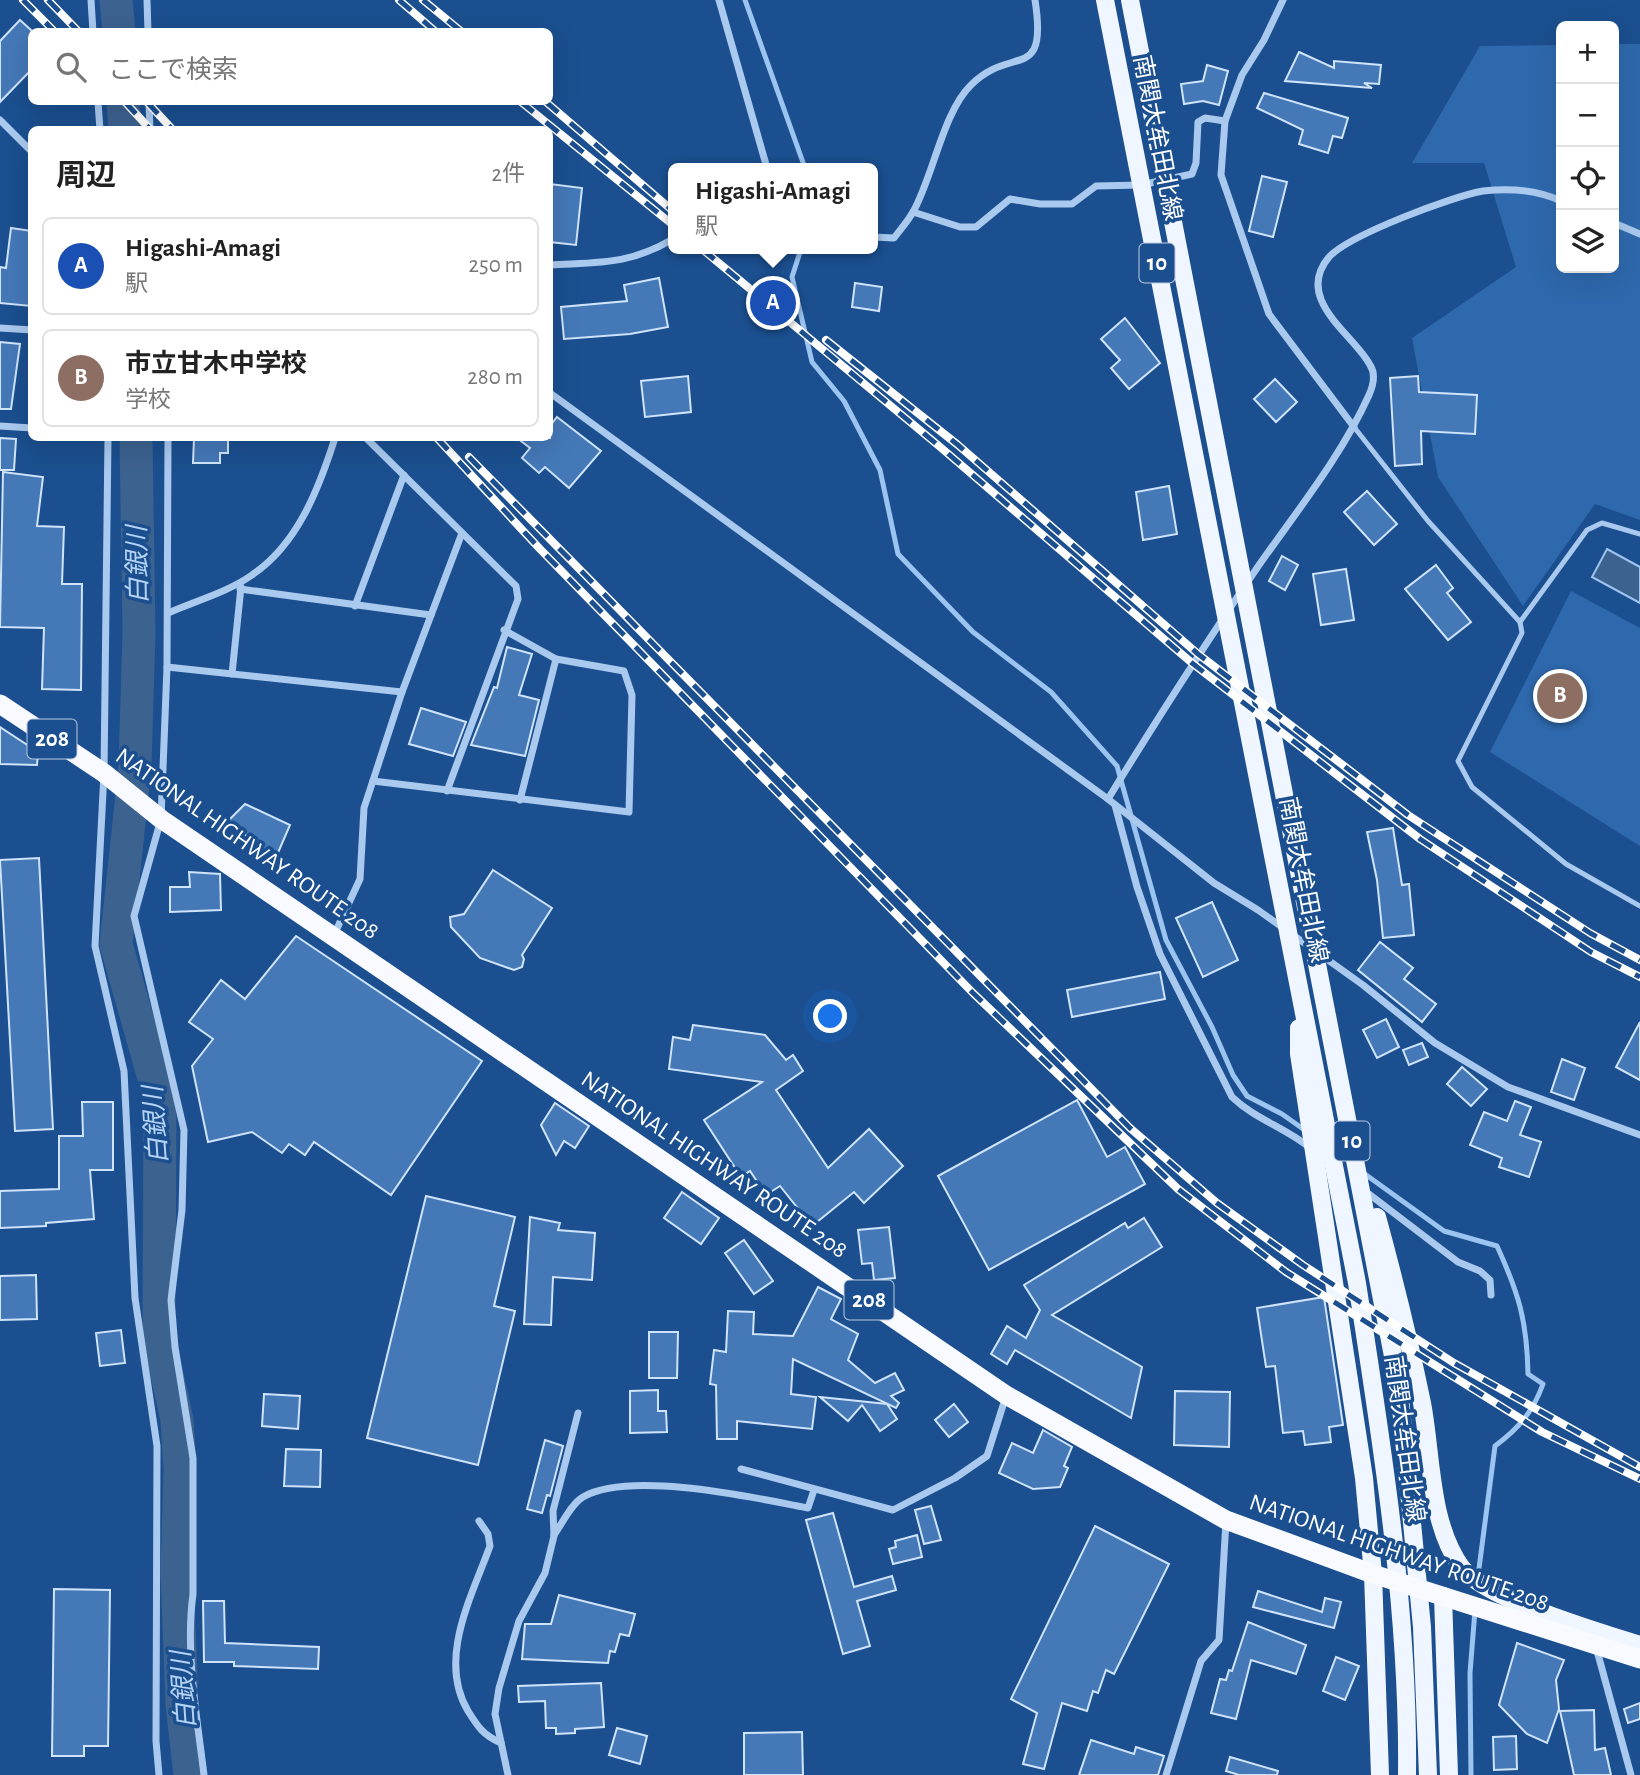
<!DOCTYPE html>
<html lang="ja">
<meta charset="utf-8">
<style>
:root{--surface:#fff;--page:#f2f2f2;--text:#222;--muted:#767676;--line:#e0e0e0;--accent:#2563eb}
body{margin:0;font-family:"Alegreya Sans","Noto Sans JP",sans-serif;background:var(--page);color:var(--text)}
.controls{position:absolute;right:21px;top:21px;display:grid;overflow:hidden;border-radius:10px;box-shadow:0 7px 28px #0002}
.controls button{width:63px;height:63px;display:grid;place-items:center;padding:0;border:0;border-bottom:2px solid var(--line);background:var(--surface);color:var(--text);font:35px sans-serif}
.you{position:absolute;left:831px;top:1017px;width:24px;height:24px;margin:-18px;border:5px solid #fff;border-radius:50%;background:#1a73e8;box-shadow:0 0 0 10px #1a73e833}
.badge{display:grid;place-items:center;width:46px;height:46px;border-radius:50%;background:var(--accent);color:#fff;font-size:23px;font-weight:700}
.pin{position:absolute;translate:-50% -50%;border:4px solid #fff;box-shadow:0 2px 7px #0006}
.popup{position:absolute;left:668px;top:163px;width:210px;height:91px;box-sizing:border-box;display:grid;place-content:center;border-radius:10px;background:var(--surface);filter:drop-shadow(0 2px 5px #0005);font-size:23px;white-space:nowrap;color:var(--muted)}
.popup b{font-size:26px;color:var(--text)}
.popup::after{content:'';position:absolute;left:50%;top:100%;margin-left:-14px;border:14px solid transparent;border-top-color:var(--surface)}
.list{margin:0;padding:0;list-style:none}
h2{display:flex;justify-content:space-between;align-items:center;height:91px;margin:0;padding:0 28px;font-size:30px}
h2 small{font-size:23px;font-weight:400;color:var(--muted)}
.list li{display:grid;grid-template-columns:46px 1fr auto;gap:21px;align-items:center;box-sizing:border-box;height:98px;margin:0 14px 14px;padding:0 14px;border:2px solid var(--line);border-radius:10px}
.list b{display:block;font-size:26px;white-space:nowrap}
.list p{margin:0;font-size:23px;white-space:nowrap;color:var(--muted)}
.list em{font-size:23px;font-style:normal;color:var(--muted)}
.icon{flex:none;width:38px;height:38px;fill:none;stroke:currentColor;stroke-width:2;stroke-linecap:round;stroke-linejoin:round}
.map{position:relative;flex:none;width:1640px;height:1775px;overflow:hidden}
.search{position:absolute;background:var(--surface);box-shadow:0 7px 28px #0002;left:28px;top:28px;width:525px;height:77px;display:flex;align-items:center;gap:18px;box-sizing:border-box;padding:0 24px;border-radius:10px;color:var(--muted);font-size:26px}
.panel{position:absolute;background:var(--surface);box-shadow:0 7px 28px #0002;left:28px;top:126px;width:525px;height:315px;border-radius:10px}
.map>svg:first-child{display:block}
.green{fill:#2e69ad}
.water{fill:#3c6290;stroke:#9cc4f0;stroke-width:2}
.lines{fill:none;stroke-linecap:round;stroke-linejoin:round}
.stream{stroke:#9cc4f0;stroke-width:5}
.river{stroke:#3c6290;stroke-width:33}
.building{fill:#4478b7;stroke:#cfe3fa;stroke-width:2}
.service{stroke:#a9c9ee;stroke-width:5}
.minor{stroke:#a9c9ee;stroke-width:7}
.primary{stroke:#f0f6ff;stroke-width:18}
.trunk{stroke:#f8faff;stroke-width:19}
.rail-casing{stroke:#fff;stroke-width:8}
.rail{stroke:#1b4f8f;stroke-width:5;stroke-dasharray:16;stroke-linecap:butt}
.labels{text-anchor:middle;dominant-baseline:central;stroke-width:7;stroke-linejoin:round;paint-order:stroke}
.shield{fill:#1b4f8f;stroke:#bbcadd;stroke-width:2}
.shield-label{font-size:23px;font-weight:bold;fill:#fff}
.street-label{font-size:24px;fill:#fff;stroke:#1b4f8f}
.water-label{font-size:26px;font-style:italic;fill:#b5d3f5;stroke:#1b4f8f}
</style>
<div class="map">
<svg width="1640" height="1775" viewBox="0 0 1640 1775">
<rect width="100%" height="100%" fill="#1b4f8f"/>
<g class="green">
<path d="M1614,44H1640V520L1595,504L1523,606L1438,477L1412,338L1516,267L1484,163H1412L1480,46L1561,45V268H1614Z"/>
<path d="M1571,591L1640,628V846L1490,752Z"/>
</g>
<path class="water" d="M1607,549L1640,567V603L1592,577Z"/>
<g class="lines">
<g class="stream">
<path d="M745,0L805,168"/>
<path d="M801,249L792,277L812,362L844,401L880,470L898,554L973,632L1051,692L1117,766L1166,940L1212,1027L1233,1075L1247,1096L1282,1114L1306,1131"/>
<path d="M1362,1172L1444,1231L1497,1246C1519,1294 1527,1321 1528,1374L1543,1384C1533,1412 1518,1429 1495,1446L1478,1576"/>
<path d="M1471,1775L1470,1673L1475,1610"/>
</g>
<g class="river">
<path d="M116,0L119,32"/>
<path d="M123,102L125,130"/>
<path d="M136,438L139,632L135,767L116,944L160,1099L159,1338L177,1420L180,1470L177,1573L182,1705L190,1775"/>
</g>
</g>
<g class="building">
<path d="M20,20L32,31V69L0,102V41Z"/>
<path d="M1299,52L1334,68V61L1381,65L1379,84L1364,83L1372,88L1285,81Z"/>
<path d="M1207,65L1228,71L1219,105L1203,101L1184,104L1181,84L1203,81Z"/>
<path d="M1264,93L1348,118L1342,138L1333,136L1328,153L1299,144L1303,130L1257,108Z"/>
<path d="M1262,176L1287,182L1273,237L1249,231Z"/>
<path d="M550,184L582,188L576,245L550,242Z"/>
<path d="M11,228L32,231L31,306L0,303V267L6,268Z"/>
<path d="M659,278L668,327L630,334L564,339L561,307L627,301L624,285Z"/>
<path d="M855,283L882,287L879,311L852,307Z"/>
<path d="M1125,318L1160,363L1129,389L1111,368L1120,360L1101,339Z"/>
<path d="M0,342L20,344L11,409H0Z"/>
<path d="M688,376L691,412L645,417L641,381Z"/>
<path d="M1418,376L1419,392L1477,395L1475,434L1421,431L1422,464L1395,466L1390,378Z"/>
<path d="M1275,379L1297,402L1276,422L1254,399Z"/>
<path d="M557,417L601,451L569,488L545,467L539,473L522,458L530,448L517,438H550V426Z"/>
<path d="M0,438L16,439L14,470H0Z"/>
<path d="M194,438H228V453H220V463H193Z"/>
<path d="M3,472L43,477L37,526L64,527L62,584H82L81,690L42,689L44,628L0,627Z"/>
<path d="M1169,486L1177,534L1143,540L1136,492Z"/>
<path d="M1367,491L1397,524L1374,545L1344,512Z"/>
<path d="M1282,556L1298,565L1285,590L1269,581Z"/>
<path d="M1436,565L1453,588L1447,593L1471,622L1448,640L1405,589Z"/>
<path d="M1346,569L1354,620L1321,625L1313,574Z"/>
<path d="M507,647L532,654L519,695L539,700L525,756L471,745L494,687L497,688Z"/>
<path d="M421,708L466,722L453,756L409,744Z"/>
<path d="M0,727L38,752L37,765L0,764Z"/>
<path d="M245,804L290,825L274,862L229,820Z"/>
<path d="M1393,828L1402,885L1409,884L1414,935L1383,938L1377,880L1367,832Z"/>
<path d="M39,858L53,1129L15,1131L0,860Z"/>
<path d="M493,870L552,908L522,955L524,959L522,967L514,970L480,958L451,927L450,917L464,914Z"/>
<path d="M189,872L220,874L221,910L170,912V887H190Z"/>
<path d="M1212,902L1238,960L1203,977L1176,918Z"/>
<path d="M296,936L482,1061L391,1195L314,1142L305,1155L289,1144L282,1153L252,1132L208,1142L192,1066L213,1039L189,1022L221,980L245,999Z"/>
<path d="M1380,942L1413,968L1404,979L1436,1004L1422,1022L1358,970Z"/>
<path d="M1160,972L1165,999L1072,1017L1067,990Z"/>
<path d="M1386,1019L1399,1047L1377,1058L1363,1030Z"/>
<path d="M1640,1022V1080L1616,1067Z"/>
<path d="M693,1025L765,1035L786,1060L793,1055L803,1071L776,1090L828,1168L869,1129L903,1166L864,1203L854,1192L812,1226L780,1186L766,1195L750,1171L741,1177L704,1120L762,1082L669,1069L673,1037L690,1040Z"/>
<path d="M1422,1043L1428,1057L1409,1065L1403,1050Z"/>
<path d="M1562,1059L1585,1068L1574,1100L1551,1092Z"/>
<path d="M1462,1067L1487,1089L1471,1106L1447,1084Z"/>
<path d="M1077,1100L1107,1157L1125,1147L1145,1184L989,1270L938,1176Z"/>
<path d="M1515,1101L1531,1107L1520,1135L1541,1142L1529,1177L1499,1167L1502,1158L1470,1145L1484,1112L1507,1121Z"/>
<path d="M82,1102H113V1170H90L94,1219L46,1223V1226L0,1228V1191L59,1189V1136H83Z"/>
<path d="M555,1103L589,1126L575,1148L564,1141L556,1155L541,1125Z"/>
<path d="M682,1192L719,1218L701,1244L664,1218Z"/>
<path d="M426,1196L515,1217L494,1306L515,1311L478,1465L367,1438Z"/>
<path d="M530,1217L560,1223L558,1230L595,1233L592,1280L553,1277L551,1325L524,1324Z"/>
<path d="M1144,1218L1162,1247L1052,1315L1142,1367L1131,1418L1015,1350L1007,1364L991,1354L1007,1326L1026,1338L1040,1310L1024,1285L1125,1223L1128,1228Z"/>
<path d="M889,1227L895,1278L874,1280L872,1263L862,1264L858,1230Z"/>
<path d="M744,1240L773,1281L754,1294L725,1253Z"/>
<path d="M36,1275L37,1319L0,1320V1276Z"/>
<path d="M818,1287L841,1299L831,1319L858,1334L848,1360L875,1383L895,1373L904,1390L891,1396L899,1403L896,1408L793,1359L791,1394L816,1397L812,1429L737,1421V1439H717L716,1385L710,1384L714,1350L726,1352L728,1311L754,1312L753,1334L793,1336Z"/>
<path d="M1324,1297L1343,1425L1329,1427L1331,1442L1305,1445L1303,1431L1283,1433L1275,1366L1266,1367L1257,1308Z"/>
<path d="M121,1330L125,1363L100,1366L96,1333Z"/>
<path d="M649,1332H678L677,1378H649Z"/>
<path d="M658,1390V1411H666L667,1432L630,1433V1391Z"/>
<path d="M1175,1391L1230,1392L1229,1447L1174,1445Z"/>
<path d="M264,1394L300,1396L298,1429L262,1426Z"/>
<path d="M820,1397L887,1404L897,1419L880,1431L862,1405L848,1421Z"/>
<path d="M954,1404L968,1422L949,1437L935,1420Z"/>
<path d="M1043,1430L1072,1447L1064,1466L1068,1468L1060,1487L1033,1489L999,1473L1012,1443L1033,1453Z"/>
<path d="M545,1440L563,1446L550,1496L547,1495L542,1513L527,1509Z"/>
<path d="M286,1449L321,1450L320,1487L284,1486Z"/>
<path d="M931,1506L941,1540L924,1544L915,1510Z"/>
<path d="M833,1513L854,1587L892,1576L896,1590L857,1601L870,1646L843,1654L806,1520Z"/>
<path d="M1095,1526L1169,1564L1114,1674L1106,1670L1098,1693L1093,1691L1087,1711L1062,1703L1044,1769L1023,1764L1037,1713L1011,1699Z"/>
<path d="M917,1535L922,1557L893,1564L889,1549L896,1547L895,1541Z"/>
<path d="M54,1589L110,1590L108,1746H84V1756H52Z"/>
<path d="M1258,1591L1322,1612L1325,1598L1341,1602L1334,1628L1253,1607Z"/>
<path d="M559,1595L635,1614L629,1636L620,1634L615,1652L610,1651L608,1663L522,1659L525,1624H551Z"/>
<path d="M203,1601H224L225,1643L319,1647L318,1669L234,1666V1662H204Z"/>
<path d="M1248,1622L1306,1645L1296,1674L1251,1660L1236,1719L1211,1713L1220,1679L1226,1680L1229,1670L1232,1671Z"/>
<path d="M1517,1643L1564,1660L1556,1680L1559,1709L1547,1743L1527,1734L1499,1705Z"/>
<path d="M1336,1657L1359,1666L1345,1700L1323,1691Z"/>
<path d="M601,1683L604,1727L575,1729V1733L556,1734V1728H546L545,1701L519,1702L518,1686Z"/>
<path d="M1640,1703V1719L1628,1723L1624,1709Z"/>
<path d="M1594,1710L1595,1750L1605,1748L1611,1775H1574L1560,1711Z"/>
<path d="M617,1728L647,1736L640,1764L609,1755Z"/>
<path d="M802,1732L803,1775H744V1733Z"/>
<path d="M1516,1736L1517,1769L1494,1770L1493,1737Z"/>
<path d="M1091,1740L1134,1754L1136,1747L1164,1756L1158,1775H1079Z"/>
<path d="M1230,1757L1278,1771L1277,1775H1239L1226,1771Z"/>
</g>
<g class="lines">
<g class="service">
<path d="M1354,427L1428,521L1520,622L1587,530L1602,523L1640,534"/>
<path d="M1520,622L1522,633L1458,761L1472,787L1566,864L1640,906"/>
</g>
<g class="minor">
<path d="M91,0L93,32"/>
<path d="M147,0L148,32"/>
<path d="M719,0L767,168"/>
<path d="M1283,0L1264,40L1242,75L1225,121L1221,175L1269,314L1354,427"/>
<path d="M98,102L100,130"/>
<path d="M149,102L150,130"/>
<path d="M0,120L32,152"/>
<path d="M913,212L960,227H976L1010,199L1040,204H1072L1096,186L1141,185L1192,174L1196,163L1198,122L1205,118L1225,121"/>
<path d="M1614,223L1640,234"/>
<path d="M873,237L894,238C900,230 908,221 913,212C933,177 943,112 971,85C1012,44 1048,84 1035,0"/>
<path d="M550,265C599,262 629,265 673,239"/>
<path d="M0,328L32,330"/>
<path d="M550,393L1108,799L1214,883L1258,910L1363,985L1435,1043L1508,1087L1640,1135"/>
<path d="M0,426L32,428"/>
<path d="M108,438L104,773L95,946L124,1071L135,1298L157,1446L156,1741L159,1775"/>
<path d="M168,438L167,667L161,819L134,916L184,1130L182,1210L171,1300L175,1347L193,1458V1594C185,1653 197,1716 204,1775"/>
<path d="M366,438L516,586L518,599L447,791"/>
<path d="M240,589L431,615"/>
<path d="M355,606L404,475"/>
<path d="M168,613C195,601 228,592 252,575C298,544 319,488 335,438"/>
<path d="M167,667L402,692"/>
<path d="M232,674L241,587"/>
<path d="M373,781L629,812L632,695L624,671L556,659L504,630"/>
<path d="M1108,799C1156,721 1205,644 1257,568C1296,512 1341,457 1369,395C1373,386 1376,374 1370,365C1355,335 1293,300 1329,257C1349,235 1453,196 1483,191C1509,188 1537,190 1561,201"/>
<path d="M520,800L556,659"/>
<path d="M1115,805L1137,887L1160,954L1232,1097C1255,1119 1284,1127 1309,1147"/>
<path d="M334,935L360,879L364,808L402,692L462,533"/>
<path d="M1365,1191L1458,1262L1480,1271L1490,1280L1491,1295"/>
<path d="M741,1469L893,1510L955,1478L987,1456L1006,1396"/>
<path d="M479,1521L488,1534L490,1546C472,1596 437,1659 468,1711C478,1727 483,1735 501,1743"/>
<path d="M554,1535C562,1524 571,1504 583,1497C630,1470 756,1498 808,1508L814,1490"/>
<path d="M1596,1647L1631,1775"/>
<path d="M508,1775L495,1714L499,1688L519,1621L545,1573L554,1536L553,1511L578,1413"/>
<path d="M1166,1775L1201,1661L1219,1640L1226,1521"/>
</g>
<g class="primary">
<path d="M1105,0L1357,1283C1382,1445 1409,1610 1407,1775"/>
<path d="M1130,0L1399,1387L1422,1627L1428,1775"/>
<path d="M1299,1028V1054L1364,1478L1373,1574L1380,1775"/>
<path d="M1377,1217C1394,1279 1409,1340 1422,1403C1432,1455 1429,1522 1461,1567C1485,1599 1600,1632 1640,1645"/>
<path d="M1443,1596L1449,1775"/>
</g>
<path class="trunk" d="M0,704L104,773L161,819L1006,1395L1226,1520L1373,1574L1640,1659"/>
<defs>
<g id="rail">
<path d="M23,0L55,32"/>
<path d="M48,0L79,32"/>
<path d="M399,0L436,32"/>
<path d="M423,0L462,32"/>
<path d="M125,102L151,130"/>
<path d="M147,102L173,130"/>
<path d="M521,102L673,225"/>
<path d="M546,102L673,211"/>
<path d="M702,249L939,446L1192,663L1420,839L1591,952L1640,977"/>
<path d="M826,340L958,445L1198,654L1408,815L1590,933L1640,960"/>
<path d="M437,438L540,549L973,993L1178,1189L1286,1272L1542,1432L1640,1479"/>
<path d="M469,457L1130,1128L1217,1203L1303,1265L1454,1363L1640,1467"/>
</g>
</defs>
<use href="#rail" class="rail-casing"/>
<use href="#rail" class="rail"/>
</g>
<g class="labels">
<g class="shield">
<rect x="1139.5" y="243.5" width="35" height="39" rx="5"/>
<rect x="27.5" y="719.5" width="49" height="39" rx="5"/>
<rect x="1334.5" y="1121.5" width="35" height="39" rx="5"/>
<rect x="844.5" y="1280.5" width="49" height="39" rx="5"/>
</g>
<g class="shield-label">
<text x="1157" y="263">10</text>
<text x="52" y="739">208</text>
<text x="1352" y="1141">10</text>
<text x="869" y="1300">208</text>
</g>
<g class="street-label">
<text transform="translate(1157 138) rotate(79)">南関大牟田北線</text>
<text transform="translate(247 844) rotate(35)">NATIONAL HIGHWAY ROUTE 208</text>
<text transform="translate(1303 880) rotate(79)">南関大牟田北線</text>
<text transform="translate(714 1165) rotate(34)">NATIONAL HIGHWAY ROUTE 208</text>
<text transform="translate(1404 1439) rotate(82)">南関大牟田北線</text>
<text transform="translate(1399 1553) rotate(19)">NATIONAL HIGHWAY ROUTE 208</text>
</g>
<g class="water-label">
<text transform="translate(138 565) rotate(-91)">白銀川</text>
<text transform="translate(156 1125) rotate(-94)">白銀川</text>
<text transform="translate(184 1690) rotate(-94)">白銀川</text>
</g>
</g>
</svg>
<div class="controls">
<button>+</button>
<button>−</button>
<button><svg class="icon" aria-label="locate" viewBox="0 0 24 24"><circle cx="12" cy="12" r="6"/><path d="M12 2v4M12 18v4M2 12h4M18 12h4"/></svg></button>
<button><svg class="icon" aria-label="layers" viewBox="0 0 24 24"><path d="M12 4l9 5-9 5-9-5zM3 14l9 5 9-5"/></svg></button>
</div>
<div class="you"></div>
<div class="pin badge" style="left:773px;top:303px;background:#1a4fb4">A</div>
<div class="popup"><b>Higashi-Amagi</b>駅</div>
<div class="pin badge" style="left:1560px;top:696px;background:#8d6e63">B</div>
<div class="search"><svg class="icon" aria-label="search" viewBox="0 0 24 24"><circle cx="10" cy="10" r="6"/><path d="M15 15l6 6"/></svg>ここで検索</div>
<section class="panel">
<h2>周辺<small>2件</small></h2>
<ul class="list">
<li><span class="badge" style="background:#1a4fb4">A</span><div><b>Higashi-Amagi</b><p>駅</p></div><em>250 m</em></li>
<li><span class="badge" style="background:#8d6e63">B</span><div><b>市立甘木中学校</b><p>学校</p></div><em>280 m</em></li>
</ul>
</section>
</div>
